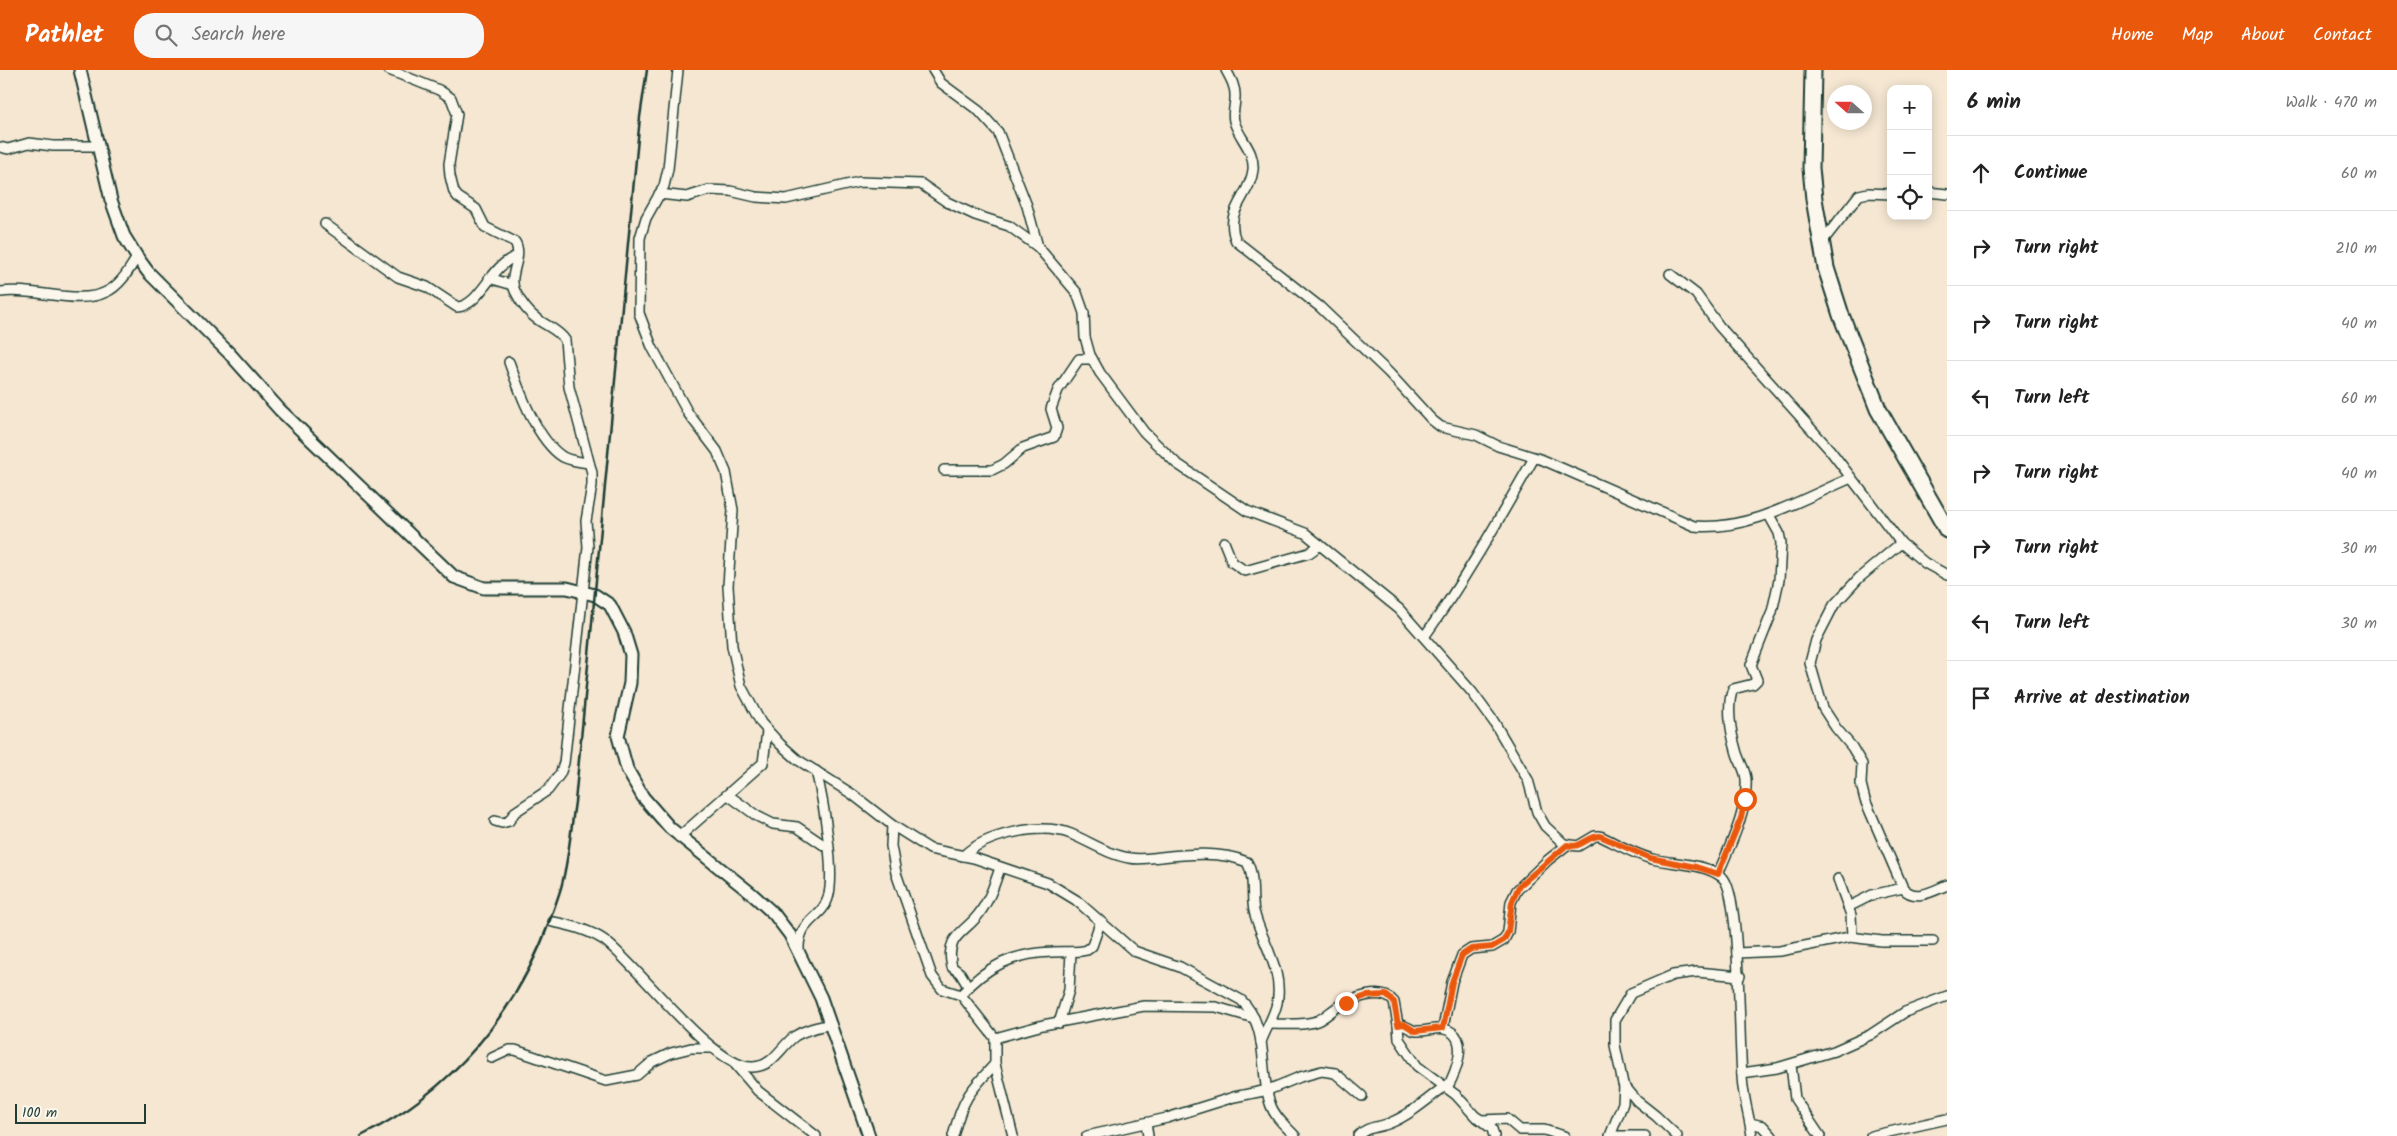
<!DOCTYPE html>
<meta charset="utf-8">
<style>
:root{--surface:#fff;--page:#f6f6f6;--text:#222;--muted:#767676;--line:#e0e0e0;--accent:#ea580c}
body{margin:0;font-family:Kalam,sans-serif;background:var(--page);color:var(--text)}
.controls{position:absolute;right:15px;top:15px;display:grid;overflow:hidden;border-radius:10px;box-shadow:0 2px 12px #0003}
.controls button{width:45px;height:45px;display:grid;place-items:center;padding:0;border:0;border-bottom:1px solid var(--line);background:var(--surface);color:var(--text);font:25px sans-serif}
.compass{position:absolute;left:1827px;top:15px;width:45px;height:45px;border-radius:50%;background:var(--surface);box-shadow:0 2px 12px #0003;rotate:291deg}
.scale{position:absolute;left:15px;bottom:12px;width:131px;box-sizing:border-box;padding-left:5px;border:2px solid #1f3d34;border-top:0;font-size:14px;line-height:18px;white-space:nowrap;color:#1f3d34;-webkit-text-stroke:4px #fbf7ec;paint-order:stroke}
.stop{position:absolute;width:15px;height:15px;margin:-11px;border:4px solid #ea580c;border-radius:50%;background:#fff}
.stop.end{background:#ea580c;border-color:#fff;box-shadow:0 1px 5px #0008}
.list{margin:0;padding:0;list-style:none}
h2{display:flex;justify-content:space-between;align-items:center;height:65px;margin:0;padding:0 20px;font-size:21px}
h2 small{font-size:16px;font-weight:400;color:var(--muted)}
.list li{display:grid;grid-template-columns:32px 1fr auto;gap:15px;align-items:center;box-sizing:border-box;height:75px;padding:0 20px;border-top:1px solid var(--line)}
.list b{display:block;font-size:19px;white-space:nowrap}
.list em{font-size:16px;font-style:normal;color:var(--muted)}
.icon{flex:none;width:28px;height:28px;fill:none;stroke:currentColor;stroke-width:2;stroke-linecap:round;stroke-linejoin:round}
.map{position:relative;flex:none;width:1947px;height:1066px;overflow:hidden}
header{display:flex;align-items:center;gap:30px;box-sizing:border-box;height:70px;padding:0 25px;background:var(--accent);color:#fff}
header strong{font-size:24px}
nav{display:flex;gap:28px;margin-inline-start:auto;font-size:18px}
.search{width:350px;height:45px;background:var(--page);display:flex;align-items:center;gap:12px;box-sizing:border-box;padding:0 18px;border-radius:20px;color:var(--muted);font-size:19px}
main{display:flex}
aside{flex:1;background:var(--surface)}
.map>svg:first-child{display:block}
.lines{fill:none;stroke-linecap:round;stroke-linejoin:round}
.minor-casing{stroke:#1f3d34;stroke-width:12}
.tertiary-casing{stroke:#1f3d34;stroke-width:15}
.trunk-casing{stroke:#1f3d34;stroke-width:19}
.minor{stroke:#fbf7ec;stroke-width:9}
.tertiary{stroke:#fbf7ec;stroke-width:11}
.trunk{stroke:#fbf7ec;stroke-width:15}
.rail{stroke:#1f3d34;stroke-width:2.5}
.route{stroke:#ea580c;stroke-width:6}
</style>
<header>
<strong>Pathlet</strong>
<div class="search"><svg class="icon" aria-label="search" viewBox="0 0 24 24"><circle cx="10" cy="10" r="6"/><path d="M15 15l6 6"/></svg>Search here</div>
<nav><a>Home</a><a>Map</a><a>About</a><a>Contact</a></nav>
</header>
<main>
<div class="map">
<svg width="1947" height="1066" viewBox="0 0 1947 1066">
<rect width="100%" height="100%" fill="#f5e7d2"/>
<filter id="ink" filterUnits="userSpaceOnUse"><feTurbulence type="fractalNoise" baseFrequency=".02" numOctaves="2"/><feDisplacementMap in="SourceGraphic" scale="10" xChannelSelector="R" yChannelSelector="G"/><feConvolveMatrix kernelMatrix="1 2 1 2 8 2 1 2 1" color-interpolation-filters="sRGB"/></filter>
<g filter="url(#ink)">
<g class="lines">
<defs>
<g id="minor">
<path d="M389,0L439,20L451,28L457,44L449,94L450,106L454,122L458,127L476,139L485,157L515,172C524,187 507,205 515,221C520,232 530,245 540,251C549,257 559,261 565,270L569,317L592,403V415L586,451L588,477L564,693L560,704L548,720L515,742L509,751L502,753L495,751"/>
<path d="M678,0L668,99L664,116L646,148L640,168L639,243L652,277L688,343L717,381L726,402L733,440L728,516L732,576L741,616L761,653L780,674L798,690L852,724L892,755L930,779L974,788L1048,813L1076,830L1134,881L1180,897L1241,930C1271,959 1258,1002 1271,1036C1276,1049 1286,1056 1295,1066"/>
<path d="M933,0L941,13L979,41L998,62L1027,136L1038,177L1077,223L1084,243L1085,267L1090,285L1100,303L1144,362L1176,393L1247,441L1305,463L1399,539L1472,622L1494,652L1528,710L1537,742L1545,756L1564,774L1578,776L1595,766H1600C1617,774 1634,784 1652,789C1674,794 1704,793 1722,807C1742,822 1738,984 1743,1017C1745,1034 1750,1050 1752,1066"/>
<path d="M1226,0C1231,9 1236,18 1235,28C1235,36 1232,43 1234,51C1239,69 1255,80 1253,100C1250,127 1223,140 1236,171L1320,237L1389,303L1432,350L1441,357L1476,365L1498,376L1543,390L1694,456C1749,461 1802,429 1851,408"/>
<path d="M0,77L8,79L29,73L53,76H98"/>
<path d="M1928,122L1947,124"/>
<path d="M659,124L687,127L709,120L730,121L756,127L786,129L859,112L921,114L947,132L975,145L1009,156L1038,177"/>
<path d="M325,154L398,207L427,217L457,237C481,236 490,195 517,186"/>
<path d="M1822,172L1859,125L1868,123L1891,124"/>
<path d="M1670,204L1696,224L1719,256L1830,380L1901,473L1925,493L1947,505"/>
<path d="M489,208L513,215"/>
<path d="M1,222C33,217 79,236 106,222C120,216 129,200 137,187"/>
<path d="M509,292C519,320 537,371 563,387C571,391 580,392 589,393"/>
<path d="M944,400H992L1004,394L1023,378L1054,367L1057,358L1051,339L1058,320L1079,289H1092"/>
<path d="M1224,472L1232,492L1245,501L1309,483L1320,475"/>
<path d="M1901,473L1859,508L1834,535L1816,570L1810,593L1823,638L1836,658L1852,677L1862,694L1861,714L1865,730L1903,818C1915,832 1933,821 1947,815"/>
<path d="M1424,567C1465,510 1499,449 1534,388"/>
<path d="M728,725L757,746L773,754L797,757L828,778"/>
<path d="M892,755L891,776L896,803L932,906L942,919L961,925L995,968V994L1013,1066"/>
<path d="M679,767L763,693L767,661"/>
<path d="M963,786C986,764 1041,752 1071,764C1090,772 1109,785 1130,788C1140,790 1151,788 1161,787C1187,784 1222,781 1247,792C1255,806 1251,826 1254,841C1261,871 1284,900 1277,933C1274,947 1266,958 1261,972"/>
<path d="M1718,804C1730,775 1748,741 1746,709C1745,698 1738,690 1736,680C1731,663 1726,636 1733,619L1753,614L1757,610L1751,595L1772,542L1779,510L1781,473L1779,463L1769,445"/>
<path d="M1838,809L1851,845L1852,867"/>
<path d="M1848,837L1872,825L1903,818"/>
<path d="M553,852C570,855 589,860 604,870C639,896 713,999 753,997C774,996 780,977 795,966C806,959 818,957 831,954"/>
<path d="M799,880C798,849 822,849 828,828C836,803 823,729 816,701"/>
<path d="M1737,883L1780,881L1850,867L1882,871H1933"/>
<path d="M968,916L960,903L952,897C944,864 967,863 981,841C990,828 995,813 1000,798"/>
<path d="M961,925C986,896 1015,883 1052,882C1064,881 1076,883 1087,880L1092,876L1100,853"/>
<path d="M1059,953L1069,920L1071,882"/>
<path d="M1270,954C1284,954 1303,956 1317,951C1324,948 1330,942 1336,938C1351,929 1382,916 1394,932L1398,955C1406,954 1409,960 1416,961C1426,962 1436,957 1444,959C1472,965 1455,1004 1447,1018"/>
<path d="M1398,955L1399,969L1417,996L1456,1025L1475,1046L1481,1050L1507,1049L1520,1060H1544L1564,1066"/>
<path d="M1443,958L1452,912L1462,885L1471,879L1492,877L1504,870L1508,862L1511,832L1517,820L1548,790L1567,775"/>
<path d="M995,968L1043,955L1144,936L1216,937L1254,948"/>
<path d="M492,988L509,980H515L606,1011L637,1005L652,992L671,983L691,978H712"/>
<path d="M735,994L758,1021L816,1066"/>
<path d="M1791,995L1795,1029L1820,1066"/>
<path d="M1742,1003L1777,998L1834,981L1870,965L1905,942L1947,926"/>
<path d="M1481,1050L1492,1059L1494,1066"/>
<path d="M1146,1053L1148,1066"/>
<path d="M1750,1053L1763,1056L1772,1066"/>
<path d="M953,1066C963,1028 969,1022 995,994"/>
<path d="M1087,1066L1167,1048L1234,1027L1268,1020L1300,1007L1322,1001L1335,1003L1362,1026"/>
<path d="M1358,1066C1367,1056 1378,1058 1390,1053C1410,1045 1428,1029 1445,1016"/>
<path d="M1610,1066L1623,1033L1624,1016"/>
<path d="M1613,1066H1645"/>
<path d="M1677,1066L1656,1046L1637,1031L1623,1014L1615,975V950L1631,923L1673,905L1697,902L1740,906"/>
<path d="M1871,1066L1947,1049"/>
</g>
<path id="tertiary" d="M80,0L111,130L124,166L137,187L148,202L229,283L280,340L454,507L484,518H567L595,525L610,535L624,562L631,585L630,613L618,666L627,699L643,727L670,758L752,824L774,844L790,865L821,928L869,1066"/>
<path id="trunk" d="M1813,0L1811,98L1814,129L1826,198L1841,245L1878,339L1947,460"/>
</defs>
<use href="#minor" class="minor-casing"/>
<use href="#tertiary" class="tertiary-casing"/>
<use href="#trunk" class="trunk-casing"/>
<use href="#minor" class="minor"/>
<use href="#tertiary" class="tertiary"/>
<use href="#trunk" class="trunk"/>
<path class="rail" d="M361,1066C451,1022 516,944 550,850C554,838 559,826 562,814C569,787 571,759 575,732L640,47L647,0"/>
</g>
</g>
<g class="lines" filter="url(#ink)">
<path class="route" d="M1346,933L1366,926L1386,925L1394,932L1398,955L1404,954L1415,961L1443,958L1452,912L1462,885L1471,879L1492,877L1504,870L1508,862L1512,832L1519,816L1567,775C1582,779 1587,766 1600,766L1650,788L1696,797L1718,804L1741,748L1745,729"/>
</g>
</svg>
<div class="controls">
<button>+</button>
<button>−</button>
<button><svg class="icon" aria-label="locate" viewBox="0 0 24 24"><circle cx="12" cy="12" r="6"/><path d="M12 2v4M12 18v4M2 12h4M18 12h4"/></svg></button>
</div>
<svg class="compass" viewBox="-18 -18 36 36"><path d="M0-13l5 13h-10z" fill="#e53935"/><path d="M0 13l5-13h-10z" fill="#767676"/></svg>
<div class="scale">100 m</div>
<div class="stop" style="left:1745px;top:729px"></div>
<div class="stop end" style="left:1346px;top:933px"></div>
</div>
<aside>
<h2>6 min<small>Walk · 470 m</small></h2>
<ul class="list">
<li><svg class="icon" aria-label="ahead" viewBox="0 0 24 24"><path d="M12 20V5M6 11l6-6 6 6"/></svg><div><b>Continue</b></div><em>60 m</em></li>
<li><svg class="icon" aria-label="right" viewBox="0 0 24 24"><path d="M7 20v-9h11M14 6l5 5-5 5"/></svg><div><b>Turn right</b></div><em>210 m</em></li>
<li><svg class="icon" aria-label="right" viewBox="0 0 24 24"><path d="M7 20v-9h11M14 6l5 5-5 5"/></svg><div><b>Turn right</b></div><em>40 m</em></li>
<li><svg class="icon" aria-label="left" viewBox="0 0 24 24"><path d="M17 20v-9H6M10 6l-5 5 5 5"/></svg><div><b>Turn left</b></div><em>60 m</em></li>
<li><svg class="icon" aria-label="right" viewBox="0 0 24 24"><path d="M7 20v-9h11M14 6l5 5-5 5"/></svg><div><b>Turn right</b></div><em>40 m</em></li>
<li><svg class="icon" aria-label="right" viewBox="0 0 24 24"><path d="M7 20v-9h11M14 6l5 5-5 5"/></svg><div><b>Turn right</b></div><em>30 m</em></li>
<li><svg class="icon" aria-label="left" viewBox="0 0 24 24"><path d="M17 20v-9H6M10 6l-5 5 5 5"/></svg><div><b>Turn left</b></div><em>30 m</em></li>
<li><svg class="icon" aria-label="arrive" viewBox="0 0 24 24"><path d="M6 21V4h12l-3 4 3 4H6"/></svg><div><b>Arrive at destination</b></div></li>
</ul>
</aside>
</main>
